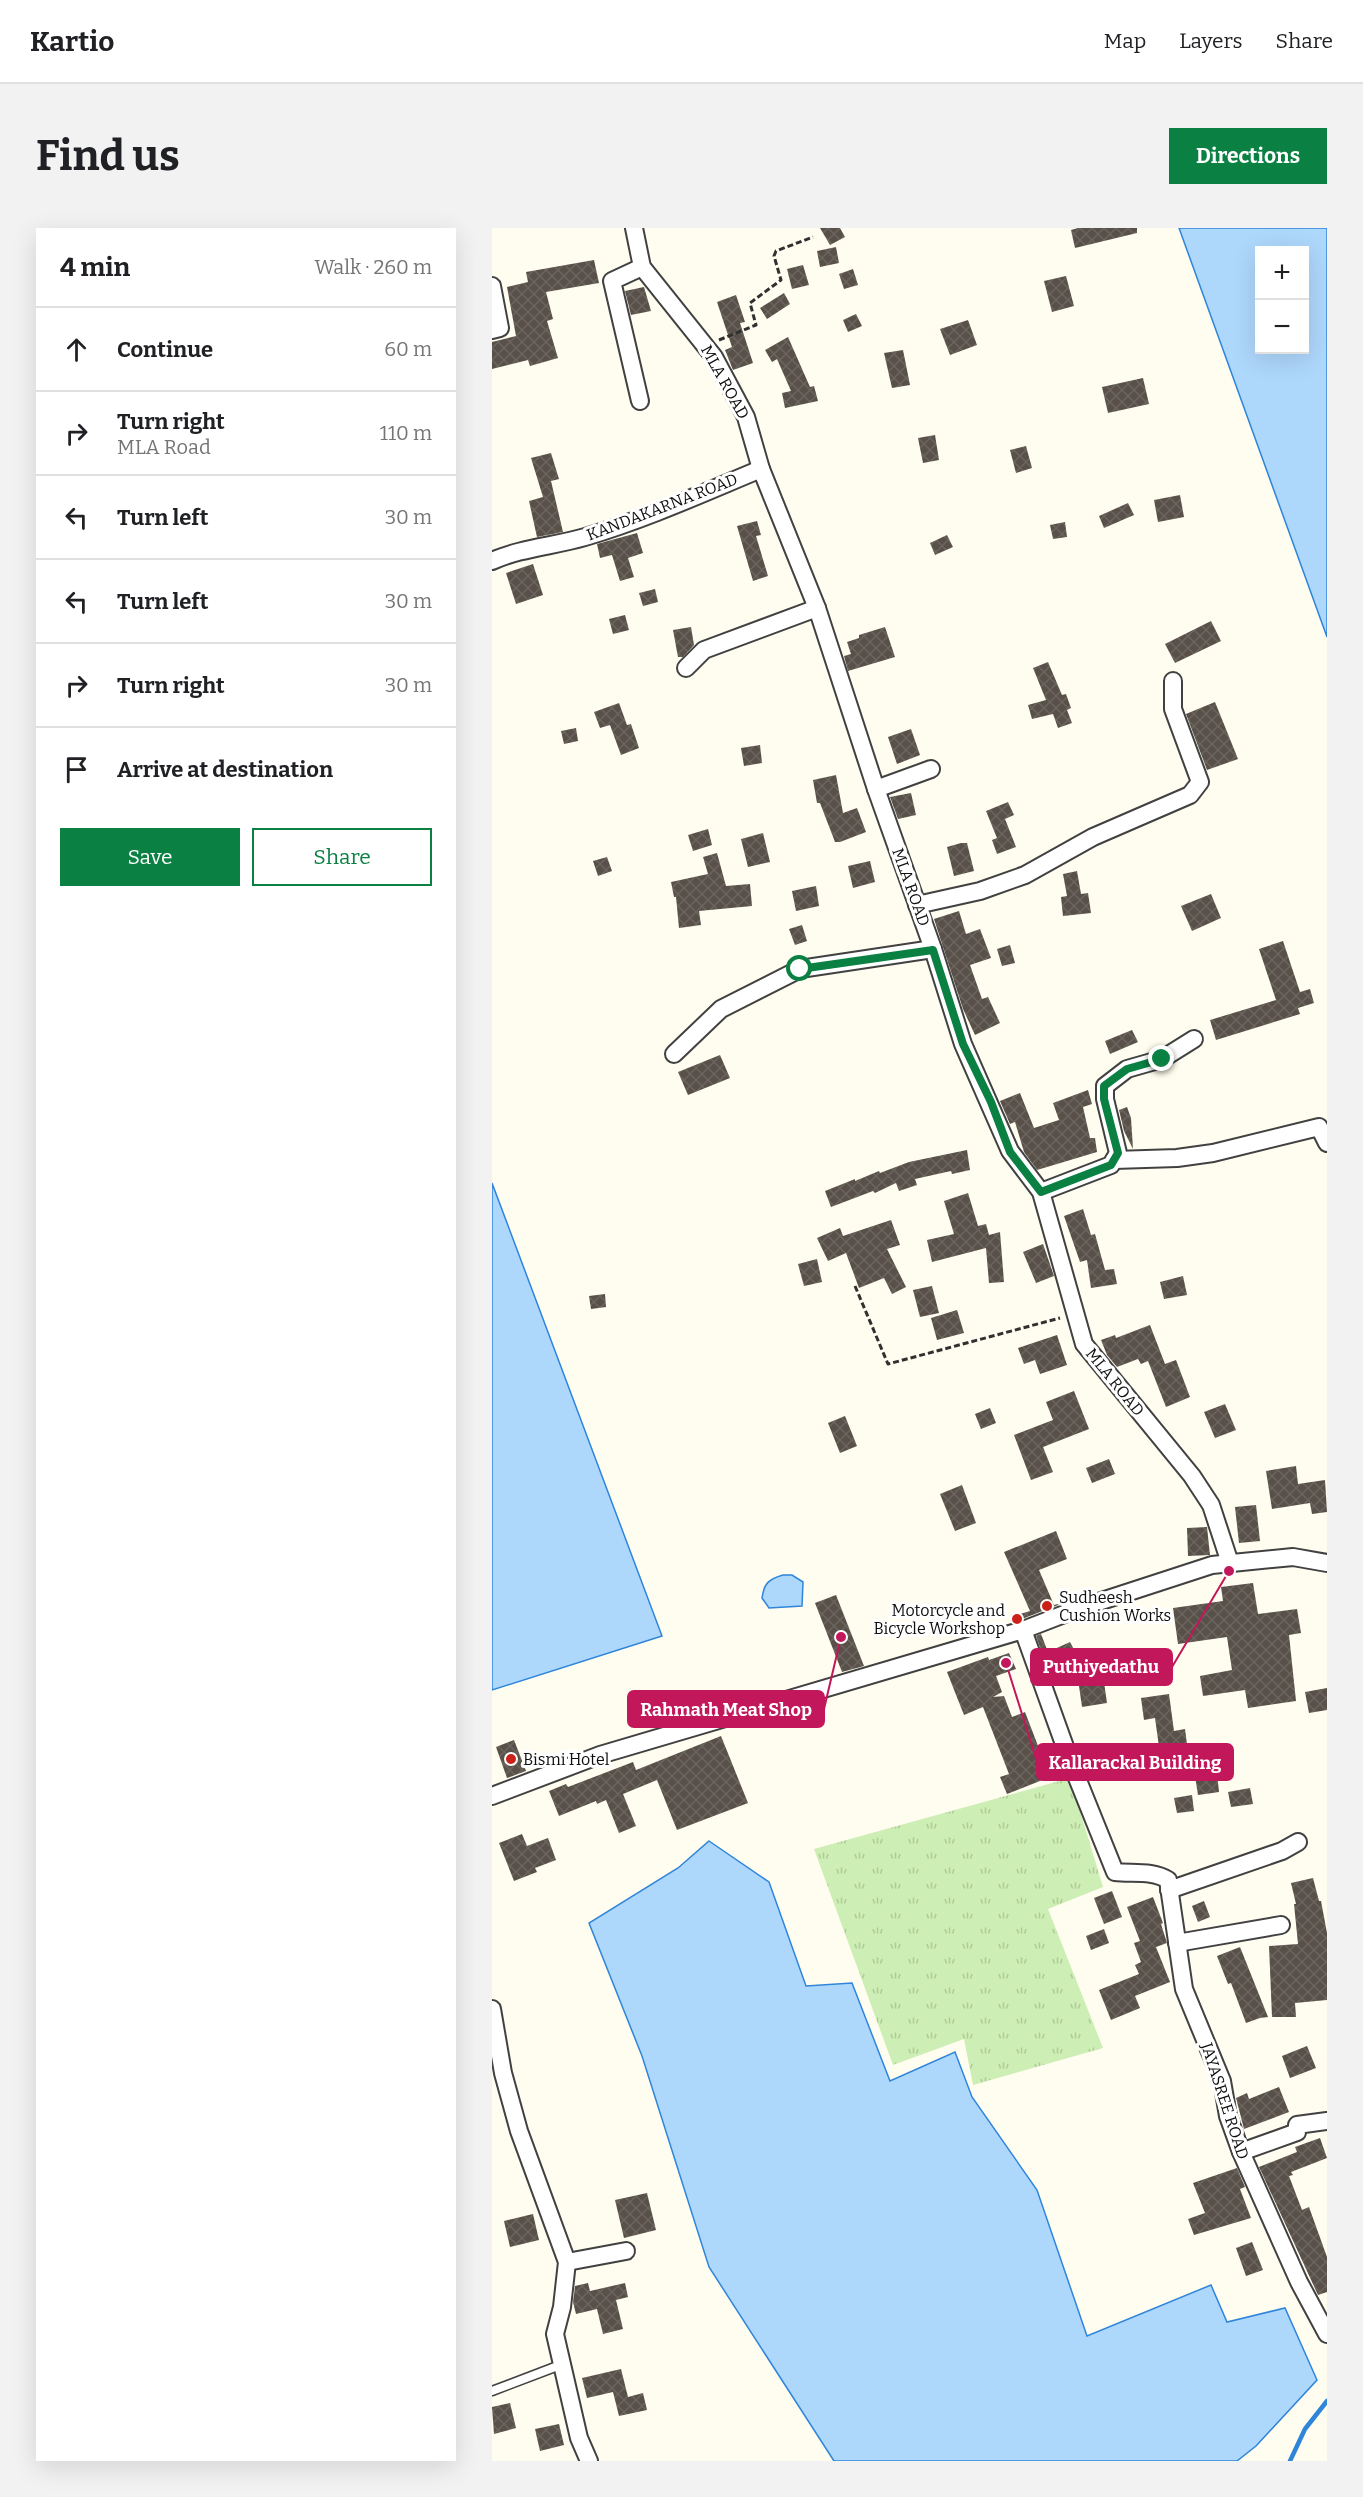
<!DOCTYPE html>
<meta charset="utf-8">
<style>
:root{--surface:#fff;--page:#f2f2f2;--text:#202124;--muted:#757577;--line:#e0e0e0;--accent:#0b8043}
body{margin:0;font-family:Bitter,serif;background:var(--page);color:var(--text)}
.controls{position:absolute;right:18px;top:18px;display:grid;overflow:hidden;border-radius:0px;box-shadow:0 6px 24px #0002}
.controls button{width:54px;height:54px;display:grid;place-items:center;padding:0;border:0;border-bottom:2px solid var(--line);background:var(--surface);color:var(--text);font:30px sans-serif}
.stop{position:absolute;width:18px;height:18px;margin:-14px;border:4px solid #0b8043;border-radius:50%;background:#fff}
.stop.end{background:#0b8043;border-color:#fff;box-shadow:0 2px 6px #0008}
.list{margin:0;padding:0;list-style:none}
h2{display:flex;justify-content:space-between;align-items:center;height:78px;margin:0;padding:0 24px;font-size:26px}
h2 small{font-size:20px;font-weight:400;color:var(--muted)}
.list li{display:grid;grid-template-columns:39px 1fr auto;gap:18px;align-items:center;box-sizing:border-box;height:84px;padding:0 24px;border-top:2px solid var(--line)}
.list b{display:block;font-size:22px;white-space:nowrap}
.list p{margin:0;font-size:20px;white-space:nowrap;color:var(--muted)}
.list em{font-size:20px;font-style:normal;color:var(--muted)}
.actions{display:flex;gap:12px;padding:18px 24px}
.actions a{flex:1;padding:14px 0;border:2px solid var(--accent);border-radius:0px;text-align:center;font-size:21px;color:var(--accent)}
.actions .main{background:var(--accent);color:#fff}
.icon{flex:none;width:33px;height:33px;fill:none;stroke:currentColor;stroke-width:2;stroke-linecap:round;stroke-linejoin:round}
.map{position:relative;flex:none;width:835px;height:2233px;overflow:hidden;border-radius:0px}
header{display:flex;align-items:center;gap:36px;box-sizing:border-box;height:84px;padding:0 30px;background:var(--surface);border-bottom:2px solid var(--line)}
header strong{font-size:28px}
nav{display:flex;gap:33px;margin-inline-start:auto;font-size:21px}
.intro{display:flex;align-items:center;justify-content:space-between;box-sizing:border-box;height:144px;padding:0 36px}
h1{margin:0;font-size:42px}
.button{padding:15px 27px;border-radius:0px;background:var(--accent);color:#fff;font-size:21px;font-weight:700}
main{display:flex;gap:36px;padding:0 36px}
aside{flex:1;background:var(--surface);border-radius:0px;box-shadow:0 6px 24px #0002}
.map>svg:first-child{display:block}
.grass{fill:url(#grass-tufts)}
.water{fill:#aed7fc;stroke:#2e85da;stroke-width:1.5;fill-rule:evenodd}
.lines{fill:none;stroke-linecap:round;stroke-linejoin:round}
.stream{stroke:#2e85da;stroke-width:4.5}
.building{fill:url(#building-cross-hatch)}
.service-casing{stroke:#414141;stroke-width:11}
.minor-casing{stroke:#414141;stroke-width:20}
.path{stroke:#303030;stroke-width:3;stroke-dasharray:6 3;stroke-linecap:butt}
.service{stroke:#fff;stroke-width:8}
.minor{stroke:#fff;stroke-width:16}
.route{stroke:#0b8043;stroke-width:8}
.poi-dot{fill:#cc2118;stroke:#fff;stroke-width:2}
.labels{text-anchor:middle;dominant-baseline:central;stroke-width:6;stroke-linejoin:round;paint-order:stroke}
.street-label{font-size:16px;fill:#0e0e0e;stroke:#fff}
.poi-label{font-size:16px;fill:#0e0e0e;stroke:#fff;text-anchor:start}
.leader{fill:none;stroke:#c2185b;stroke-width:2}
.callout-dot{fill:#c2185b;stroke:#fff;stroke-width:2}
.callout{fill:#c2185b;stroke:#c2185b;stroke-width:2}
.callout-label{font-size:18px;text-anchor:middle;font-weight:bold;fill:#fff}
</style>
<header>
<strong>Kartio</strong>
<nav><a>Map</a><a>Layers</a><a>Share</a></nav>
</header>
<div class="intro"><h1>Find us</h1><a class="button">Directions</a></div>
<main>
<aside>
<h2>4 min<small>Walk · 260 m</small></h2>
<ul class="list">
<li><svg class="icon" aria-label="ahead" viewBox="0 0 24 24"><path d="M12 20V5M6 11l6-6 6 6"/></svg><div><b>Continue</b></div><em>60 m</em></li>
<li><svg class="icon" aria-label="right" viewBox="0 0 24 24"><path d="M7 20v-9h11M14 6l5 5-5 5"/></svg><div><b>Turn right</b><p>MLA Road</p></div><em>110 m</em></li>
<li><svg class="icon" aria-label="left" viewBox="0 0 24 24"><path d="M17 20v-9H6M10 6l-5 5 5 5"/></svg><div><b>Turn left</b></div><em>30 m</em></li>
<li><svg class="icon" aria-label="left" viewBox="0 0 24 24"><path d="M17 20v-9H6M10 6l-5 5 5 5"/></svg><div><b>Turn left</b></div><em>30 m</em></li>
<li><svg class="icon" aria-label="right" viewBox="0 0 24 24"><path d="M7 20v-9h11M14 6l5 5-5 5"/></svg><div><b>Turn right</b></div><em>30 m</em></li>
<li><svg class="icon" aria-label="arrive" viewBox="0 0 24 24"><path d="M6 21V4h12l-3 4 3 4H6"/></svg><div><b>Arrive at destination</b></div></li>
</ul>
<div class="actions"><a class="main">Save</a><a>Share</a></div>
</aside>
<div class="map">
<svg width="835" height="2233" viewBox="0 0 835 2233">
<defs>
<pattern id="grass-tufts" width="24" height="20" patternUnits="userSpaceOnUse" patternTransform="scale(1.5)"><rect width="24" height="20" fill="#cdeeb4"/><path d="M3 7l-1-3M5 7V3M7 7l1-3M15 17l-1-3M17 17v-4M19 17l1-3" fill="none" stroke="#afcb9a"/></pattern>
<pattern id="building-cross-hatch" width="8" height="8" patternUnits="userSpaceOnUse" patternTransform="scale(1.5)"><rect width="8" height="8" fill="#585049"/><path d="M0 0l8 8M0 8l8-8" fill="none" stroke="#6b655f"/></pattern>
</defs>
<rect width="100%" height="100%" fill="#fffdef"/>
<path class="grass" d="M578,1550L611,1659L556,1681L611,1820L481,1857L472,1811L401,1837L322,1621Z"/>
<g class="water">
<path d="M687,0H835V409ZM768,22H812V122H768Z"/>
<path d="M0,955L170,1408L0,1462Z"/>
<path d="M291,1347H300L311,1354L310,1378L277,1380L270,1370C272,1355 277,1351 291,1347Z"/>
<path d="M217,1613L277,1654L314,1758L360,1755L398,1853L463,1824L480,1869L545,1962L595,2108L719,2057L735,2094L793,2080L825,2152L764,2218L745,2233H342L217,2039L150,1828L97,1695L186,1640Z"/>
</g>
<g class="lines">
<path class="stream" d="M798,2233L813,2201L835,2173"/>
</g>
<g class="building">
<path d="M328,0H348L353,9L338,17Z"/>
<path d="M586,0H645V5L583,20L579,2Z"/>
<path d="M344,19L347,35L328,39L325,23Z"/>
<path d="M102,32L107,55L54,64L61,91L55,93L66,130L38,138L36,132L0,141V114L24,108L15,59L36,54L34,44Z"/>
<path d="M311,37L317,57L300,61L295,41Z"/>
<path d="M361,41L366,57L352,61L347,46Z"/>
<path d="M574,48L582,78L560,84L552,53Z"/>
<path d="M152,59L159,83L139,87L133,63Z"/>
<path d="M292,65L298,76L275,91L268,80Z"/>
<path d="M244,67L253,94L248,95L261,135L241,142L233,122L240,119L225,74Z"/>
<path d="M364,86L370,98L356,104L351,92Z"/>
<path d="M476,92L485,117L458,127L448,101Z"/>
<path d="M296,109L318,159L322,158L326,173L293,180L290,165L299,163L285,131L280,134L273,122Z"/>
<path d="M411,122L418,157L400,160L392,125Z"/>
<path d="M651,150L657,176L616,185L610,159Z"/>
<path d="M443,207L447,232L431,235L426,210Z"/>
<path d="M534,218L540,240L524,245L518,222Z"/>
<path d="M59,225L67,251L59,253L71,304L45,309L37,273L51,269L39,230Z"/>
<path d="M688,267L692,289L666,294L662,272Z"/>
<path d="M636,275L642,287L612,300L607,288Z"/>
<path d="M265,293L269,307L264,308L276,348L261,353L245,298Z"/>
<path d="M573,294L575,309L561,311L558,297Z"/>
<path d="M145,305L151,325L136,330L142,349L128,353L120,327L108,330L105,316Z"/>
<path d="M455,307L461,319L443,327L438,315Z"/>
<path d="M41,336L51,367L24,376L14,345Z"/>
<path d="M163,361L166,374L151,378L147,365Z"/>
<path d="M133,387L137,402L121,406L117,391Z"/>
<path d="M719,393L729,413L683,435L673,416Z"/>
<path d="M199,399L202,417L191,429H186L181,402Z"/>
<path d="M393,399L403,429L356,443L352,428L359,426L355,414L367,410V407Z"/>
<path d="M556,434L570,467L574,466L579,480L575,482L580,495L566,500L561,486L540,491L536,477L554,472L541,440Z"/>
<path d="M723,474L746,531L715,542L694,486Z"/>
<path d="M127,475L135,497L139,496L147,520L129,527L118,497L108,500L102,484Z"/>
<path d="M84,500L86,513L72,516L69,503Z"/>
<path d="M419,501L428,527L405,536L396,509Z"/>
<path d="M268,517L270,535L252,538L249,520Z"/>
<path d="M344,547L351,585L365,580L374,604L348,614H343L328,575H325L321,552Z"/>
<path d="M419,565L424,587L406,591L398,569Z"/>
<path d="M516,574L522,587L513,591L524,619L505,626L500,612L505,610L494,583Z"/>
<path d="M216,601L220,617L201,623L196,607Z"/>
<path d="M271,605L278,634L256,639L249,611Z"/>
<path d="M469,615H475L482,643L462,648L455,619Z"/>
<path d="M225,625L234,658L258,656L260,678L207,683L209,697L187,700L184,669H182L179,654L216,646L211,629Z"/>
<path d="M115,629L120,643L106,648L101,633Z"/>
<path d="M378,633L383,654L361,660L356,638Z"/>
<path d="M585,643L589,666L596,665L599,685L571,688L569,669L575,668L571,646Z"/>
<path d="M324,658L327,678L304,683L300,663Z"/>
<path d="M719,666L729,690L700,703L689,678Z"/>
<path d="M467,683L474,706L488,701L499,730L478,737L490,771L496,769L508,795L483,807L471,781L442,691Z"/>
<path d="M310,697L315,713L303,717L297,701Z"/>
<path d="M791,713L808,764L818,761L822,775L806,780L808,786L724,812L718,792L784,772L767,721Z"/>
<path d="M518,717L523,735L510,738L505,721Z"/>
<path d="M640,802L646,814L618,826L613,813Z"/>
<path d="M228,827L238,850L196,867L186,844Z"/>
<path d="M596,862L600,876L591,879L598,910H603L605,924L545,942L532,924L523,894L518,896L508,873L528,865L542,900L567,892L561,875Z"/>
<path d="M635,879L639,890L641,921L632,903L627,882Z"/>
<path d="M475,922L478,942L460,946L459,943L423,951L425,957L407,963L404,955L383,965L381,963L339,979L333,963L363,951V953L387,943L388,945L417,934Z"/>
<path d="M476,965L486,998L494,996L497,1007L508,1004L512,1054L497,1055L494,1020L440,1034L435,1012L462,1006L452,973Z"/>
<path d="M591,981L599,1007L603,1006L613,1042L622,1041L625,1056L599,1060L595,1032L588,1034L572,988Z"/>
<path d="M399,992L408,1017L395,1021L414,1059L400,1066L392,1050L367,1060L354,1025L336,1033L325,1010L348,1000L351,1008Z"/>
<path d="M551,1016L562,1048L544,1055L531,1024Z"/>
<path d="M325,1031L330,1054L312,1058L306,1036Z"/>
<path d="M691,1048L695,1067L672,1071L668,1054Z"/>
<path d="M440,1058L447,1085L428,1089L421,1062Z"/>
<path d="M113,1066L114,1079L99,1081L97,1068Z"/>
<path d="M465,1082L472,1105L445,1112L439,1090Z"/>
<path d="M658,1097L673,1136L684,1132L698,1169L674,1179L656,1133L649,1136L646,1131L625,1139L615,1127L609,1112L623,1107L624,1110Z"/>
<path d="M565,1107L575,1137L548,1146L543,1132L532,1136L526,1120Z"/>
<path d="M582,1163L597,1201L551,1219L561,1244L539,1252L522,1207L561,1192L554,1174Z"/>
<path d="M733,1176L744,1202L723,1210L712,1184Z"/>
<path d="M498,1180L504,1195L489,1201L483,1186Z"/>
<path d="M353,1188L365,1218L348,1225L336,1195Z"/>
<path d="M617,1231L623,1246L600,1255L594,1240Z"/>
<path d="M804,1238L806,1256L833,1252L835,1284L820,1286L818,1275L780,1281L774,1243Z"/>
<path d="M470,1257L484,1295L463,1303L448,1266Z"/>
<path d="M764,1277L768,1313L747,1315L743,1279Z"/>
<path d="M715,1299L718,1327L696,1328L695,1300Z"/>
<path d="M564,1303L575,1331L547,1342L562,1377L574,1374L530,1391L528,1386L538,1383L512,1324Z"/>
<path d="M761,1355L766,1386L805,1381L809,1405L797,1407L804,1473L756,1480L753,1462L711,1468L708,1448L740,1442L735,1409L686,1416L681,1380L731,1373L729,1359Z"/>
<path d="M344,1367L372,1438L350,1444L323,1375Z"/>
<path d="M549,1406L556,1424L578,1414L587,1431L557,1444L544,1408Z"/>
<path d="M517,1425L524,1441L504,1448L510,1464L501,1469L512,1468L520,1489L533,1484L558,1549L515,1566L508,1549L517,1546L491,1479L472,1487L455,1444L496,1429L497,1432Z"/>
<path d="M612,1454L615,1475L590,1479L587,1458Z"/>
<path d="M835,1460V1482L817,1485L813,1464Z"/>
<path d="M677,1466L682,1503L693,1501L695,1516H692L695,1538L666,1542L663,1527L668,1526L663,1490L652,1492L649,1470Z"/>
<path d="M229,1508L256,1575L185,1602L165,1552L131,1566L144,1598L127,1605L114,1572L105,1576L104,1573L67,1588L57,1563L74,1556L76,1559L141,1534L144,1542Z"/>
<path d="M22,1512L34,1543L15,1550L4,1519Z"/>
<path d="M725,1545L727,1564L706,1567L703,1548Z"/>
<path d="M758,1560L761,1576L739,1579L736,1564Z"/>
<path d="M700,1567L702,1583L685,1585L682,1570Z"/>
<path d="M30,1606L35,1618L56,1610L64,1632L43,1640L45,1644L22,1653L7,1615Z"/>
<path d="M821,1650L827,1673H829L835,1705V1772L803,1775L804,1789H780L777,1718L806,1716L802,1676H804L799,1655Z"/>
<path d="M620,1663L630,1689L612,1696L602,1670Z"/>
<path d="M661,1669L671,1695L669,1696L675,1715L664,1719L678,1754L643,1768L648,1780L619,1792L607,1762L647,1746L643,1737L649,1734L642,1715L648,1713L635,1679Z"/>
<path d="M712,1673L718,1689L706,1694L700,1678Z"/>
<path d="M612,1701L617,1715L599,1722L594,1708Z"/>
<path d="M748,1719L776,1789L768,1790L754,1795L739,1755L736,1756L725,1728Z"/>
<path d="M815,1818L824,1840L798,1850L790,1828Z"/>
<path d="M787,1859L797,1884L752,1901L744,1870L755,1865L757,1871Z"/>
<path d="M828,1910L835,1930L799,1944L801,1947L797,1948L810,1982L817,1979L835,2029V2064L826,2067L767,1939L805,1924L803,1919Z"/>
<path d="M745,1940L753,1959L748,1961L759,1990L702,2007L696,1991L713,1985L701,1955Z"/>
<path d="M155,1965L164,2002L132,2010L123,1972Z"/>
<path d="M41,1986L47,2012L18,2019L12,1993Z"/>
<path d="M760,2014L771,2042L754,2048L744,2020Z"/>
<path d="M96,2055L98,2063L133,2055L136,2069L124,2072L131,2101L111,2106L105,2081L84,2086L81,2074L83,2058Z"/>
<path d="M129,2141L136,2169L151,2165L155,2182L127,2188L121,2164L95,2170L90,2150Z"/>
<path d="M18,2175L24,2200L2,2206L0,2179Z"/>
<path d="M67,2196L72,2217L48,2223L43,2201Z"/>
</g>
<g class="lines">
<defs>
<path id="service" d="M0,2163L71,2136"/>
<g id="minor">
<path d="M142,0L150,39L222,129L254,189L269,241L325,380L384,561L441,721L471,816L518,923L549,964L592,1116L700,1248L719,1277L738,1335"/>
<path d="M0,58L8,100L0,102"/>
<path d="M148,173L120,53L150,39"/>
<path d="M0,333C29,320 62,318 93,309C154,291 211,265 269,241"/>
<path d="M194,440L212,422L325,380"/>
<path d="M384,561L439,541"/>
<path d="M425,677L488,663L533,647L601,609L698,567L708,554L681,481V453"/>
<path d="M182,826L229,781L308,741L441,721"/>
<path d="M622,932L685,930L721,925L827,899L835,915"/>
<path d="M549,964L619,937L626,925L613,871V858L635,841L670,831L702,811"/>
<path d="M531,1402L577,1530L623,1644C640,1646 661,1642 676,1652L692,1761L730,1853L736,1888L749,1924L807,2054L835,2106"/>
<path d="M0,1568L108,1527L531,1402L588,1380L720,1337L801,1329L835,1335"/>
<path d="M677,1662L790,1623L806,1614"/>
<path d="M685,1715L789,1697"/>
<path d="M0,1781L11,1845L27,1903L75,2034L70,2079L63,2106L87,2210L97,2233"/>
<path d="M749,1924L805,1904V1897L835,1893"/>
<path d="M75,2034L134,2023"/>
</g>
</defs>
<use href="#service" class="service-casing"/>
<use href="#minor" class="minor-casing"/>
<g class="path">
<path d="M227,112L264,97L258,75L289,52L282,28L284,23L321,9"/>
<path d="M363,1058L396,1136L568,1090"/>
</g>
<use href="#service" class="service"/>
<use href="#minor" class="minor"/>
</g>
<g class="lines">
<path class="route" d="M308,741L441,722L471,816L499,874L518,924L549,964L619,937L626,925L612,871V858L635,841L670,831"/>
</g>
<g class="poi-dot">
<circle cx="555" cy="1378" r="6"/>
<circle cx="525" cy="1391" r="6"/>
<circle cx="19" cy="1531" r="6"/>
</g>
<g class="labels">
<g class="street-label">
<text transform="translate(233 154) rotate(61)">MLA ROAD</text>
<text transform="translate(170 279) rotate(-21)">KANDAKARNA ROAD</text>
<text transform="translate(419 659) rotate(70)">MLA ROAD</text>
<text transform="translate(623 1154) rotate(51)">MLA ROAD</text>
<text transform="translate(733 1873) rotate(72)">JAYASREE ROAD</text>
</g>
<g class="poi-label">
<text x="567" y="1369">Sudheesh<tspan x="567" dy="18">Cushion Works</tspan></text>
<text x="513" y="1382" text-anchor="end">Motorcycle and<tspan x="513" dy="18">Bicycle Workshop</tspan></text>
<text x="31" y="1531">Bismi Hotel</text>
</g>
</g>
<path class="leader" d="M737 1343L680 1439M349 1409L332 1481M514 1435L545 1534"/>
<g class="callout-dot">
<circle cx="737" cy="1343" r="6"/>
<circle cx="349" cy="1409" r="6"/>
<circle cx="514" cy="1435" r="6"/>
</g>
<g class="callout">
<rect x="539" y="1421" width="141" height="36" rx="6"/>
<rect x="136" y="1463" width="196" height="36" rx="6"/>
<rect x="545" y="1516" width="196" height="36" rx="6"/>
</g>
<g class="callout-label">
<text x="609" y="1445">Puthiyedathu</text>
<text x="234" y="1488">Rahmath Meat Shop</text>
<text x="643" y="1541">Kallarackal Building</text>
</g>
</svg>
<div class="controls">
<button>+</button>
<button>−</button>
</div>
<div class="stop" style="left:308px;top:741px"></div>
<div class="stop end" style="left:670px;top:831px"></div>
</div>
</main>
